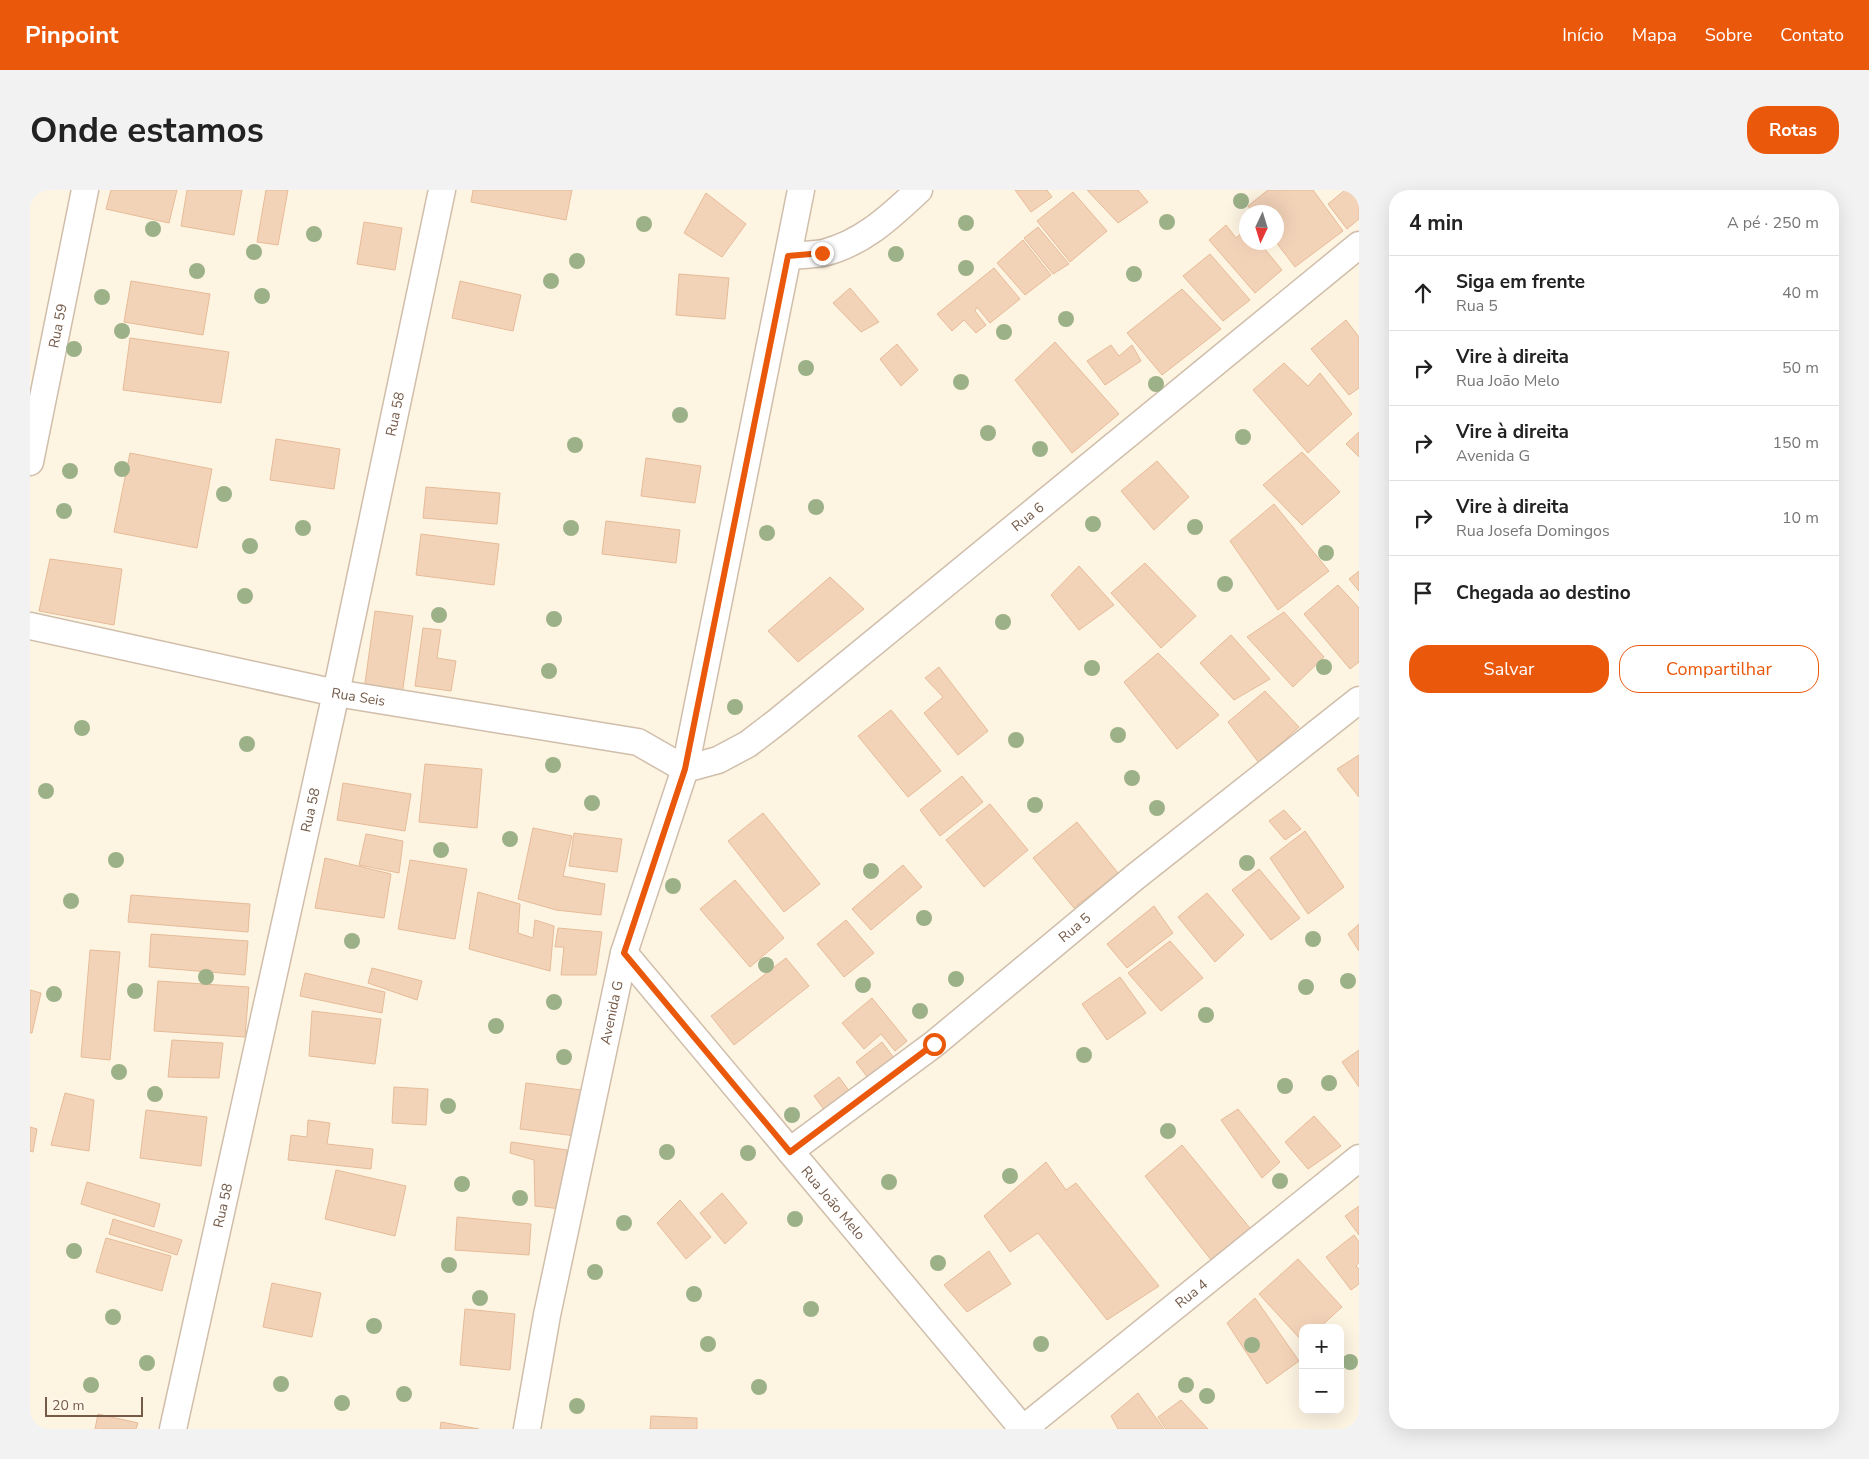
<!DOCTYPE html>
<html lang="pt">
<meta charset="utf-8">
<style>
:root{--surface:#fff;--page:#f2f2f2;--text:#222;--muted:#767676;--line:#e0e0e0;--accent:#ea580c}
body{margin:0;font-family:"Nunito Sans",sans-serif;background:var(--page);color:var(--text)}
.controls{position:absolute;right:15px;bottom:15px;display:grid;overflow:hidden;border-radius:10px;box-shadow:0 5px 20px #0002}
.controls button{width:45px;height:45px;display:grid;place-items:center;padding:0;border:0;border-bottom:1px solid var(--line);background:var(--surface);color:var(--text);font:25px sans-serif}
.compass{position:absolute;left:1209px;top:15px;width:45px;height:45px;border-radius:50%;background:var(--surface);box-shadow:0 5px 20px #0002;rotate:184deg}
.scale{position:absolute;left:15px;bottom:12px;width:98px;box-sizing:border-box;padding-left:5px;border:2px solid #755a48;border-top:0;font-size:14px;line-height:18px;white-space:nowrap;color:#755a48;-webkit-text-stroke:4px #fff7e9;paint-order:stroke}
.stop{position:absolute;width:15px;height:15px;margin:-11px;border:4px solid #ea580c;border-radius:50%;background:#fff}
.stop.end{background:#ea580c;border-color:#fff;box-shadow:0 1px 5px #0008}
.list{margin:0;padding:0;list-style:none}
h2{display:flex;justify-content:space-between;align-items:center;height:65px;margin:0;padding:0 20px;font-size:21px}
h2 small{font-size:16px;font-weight:400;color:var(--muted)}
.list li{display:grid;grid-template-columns:32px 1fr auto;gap:15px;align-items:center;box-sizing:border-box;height:75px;padding:0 20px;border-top:1px solid var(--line)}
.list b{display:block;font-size:19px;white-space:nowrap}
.list p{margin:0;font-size:16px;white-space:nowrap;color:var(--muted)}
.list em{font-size:16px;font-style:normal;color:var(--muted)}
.actions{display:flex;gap:10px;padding:15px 20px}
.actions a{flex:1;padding:11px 0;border:1px solid var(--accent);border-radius:20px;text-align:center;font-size:18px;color:var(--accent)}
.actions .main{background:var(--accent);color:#fff}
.icon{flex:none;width:28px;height:28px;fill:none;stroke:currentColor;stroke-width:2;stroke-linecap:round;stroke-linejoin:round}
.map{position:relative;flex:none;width:1329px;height:1239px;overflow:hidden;border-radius:20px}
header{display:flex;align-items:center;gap:30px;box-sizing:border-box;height:70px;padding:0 25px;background:var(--accent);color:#fff}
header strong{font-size:24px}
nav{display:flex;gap:28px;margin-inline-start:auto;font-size:18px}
.intro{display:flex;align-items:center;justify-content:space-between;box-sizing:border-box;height:120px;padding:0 30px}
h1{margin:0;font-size:35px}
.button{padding:12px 22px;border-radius:20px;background:var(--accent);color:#fff;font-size:18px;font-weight:700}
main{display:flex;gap:30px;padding:0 30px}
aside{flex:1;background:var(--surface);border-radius:20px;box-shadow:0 5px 20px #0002}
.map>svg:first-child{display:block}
.building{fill:#f3d3b8;stroke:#e6bb98}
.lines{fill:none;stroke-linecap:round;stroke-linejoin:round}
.street-casing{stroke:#d0beab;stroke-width:29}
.street{stroke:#fff;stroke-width:26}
.tree{fill:#9cb188}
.route{stroke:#ea580c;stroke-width:6}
.labels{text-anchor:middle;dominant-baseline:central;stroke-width:4;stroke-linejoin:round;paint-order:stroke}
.street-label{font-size:14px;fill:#755a48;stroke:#fff7e9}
</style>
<header>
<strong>Pinpoint</strong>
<nav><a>Início</a><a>Mapa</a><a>Sobre</a><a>Contato</a></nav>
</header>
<div class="intro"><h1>Onde estamos</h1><a class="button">Rotas</a></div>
<main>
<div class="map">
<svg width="1329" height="1239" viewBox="0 0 1329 1239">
<rect width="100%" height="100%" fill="#fdf4e2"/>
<g class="building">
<path d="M81,0H147L139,33L76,19Z"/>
<path d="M157,0H212L204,45L151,36Z"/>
<path d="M236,0H258L248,55L227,52Z"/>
<path d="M443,0H542L536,30L441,12Z"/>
<path d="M985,0H1017L1022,7L1001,22Z"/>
<path d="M1057,0H1108L1118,12L1088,33Z"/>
<path d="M1238,0H1283L1313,41L1265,77L1246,52V22H1222L1218,16Z"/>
<path d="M1315,0H1329V29L1317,39L1298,14Z"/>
<path d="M1043,2L1077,41L1040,72L1007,31Z"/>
<path d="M676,3L716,34L692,67L654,43Z"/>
<path d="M334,32L372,38L365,80L327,74Z"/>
<path d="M1196,35L1206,48L1216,39V52H1229L1252,80L1225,103L1179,50Z"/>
<path d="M1008,37L1039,74L1023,84L994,48Z"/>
<path d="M993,50L1021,85L995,105L967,73Z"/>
<path d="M1180,64L1220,110L1193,131L1153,86Z"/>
<path d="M964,78L990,109L960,133L947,117L945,121L956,135L946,143L934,130L922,141L907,124Z"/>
<path d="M649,84L699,88L695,129L646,125Z"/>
<path d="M101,91L180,104L173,145L94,132Z"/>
<path d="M430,91L491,105L483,141L422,128Z"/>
<path d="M820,98L849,132L831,142L803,113Z"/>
<path d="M1152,99L1191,139L1132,185L1097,143Z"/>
<path d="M1316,130L1329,147V198L1319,205L1281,159Z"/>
<path d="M100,148L199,162L191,213L93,200Z"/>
<path d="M1025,152L1089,224L1042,263L985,190Z"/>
<path d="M867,154L888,180L871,196L850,169Z"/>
<path d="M1081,155L1089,166L1102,155L1111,171L1075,195L1057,171Z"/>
<path d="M1254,173L1278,196L1290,183L1322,224L1278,263L1223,200Z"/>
<path d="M1329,242V267L1316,254Z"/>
<path d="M246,249L310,259L304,299L240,290Z"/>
<path d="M1272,262L1310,302L1272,335L1233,295Z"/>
<path d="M100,263L182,279L167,358L84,342Z"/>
<path d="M616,268L671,276L665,313L611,306Z"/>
<path d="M1127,271L1159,307L1124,340L1091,301Z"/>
<path d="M396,297L470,303L467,334L393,328Z"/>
<path d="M1244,314L1299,381L1248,420L1200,351Z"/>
<path d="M576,331L650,340L646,373L572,364Z"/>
<path d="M391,344L469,354L464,395L386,385Z"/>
<path d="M20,369L92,379L84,435L9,421Z"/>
<path d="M1115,373L1166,426L1131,458L1081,403Z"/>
<path d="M1049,376L1084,415L1049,440L1021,405Z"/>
<path d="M1329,381V401L1319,389Z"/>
<path d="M800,387L834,419L768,472L738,441Z"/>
<path d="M1308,395L1329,418V472L1320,479L1274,424Z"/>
<path d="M345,421L383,426L372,505L334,500Z"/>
<path d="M1254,422L1294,467L1263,497L1217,447Z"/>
<path d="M393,438L411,440L407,468L426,471L421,501L385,496Z"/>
<path d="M1201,445L1240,489L1204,510L1170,473Z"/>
<path d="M1128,463L1189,525L1147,559L1094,492Z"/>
<path d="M909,477L958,541L928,565L894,523L913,507L895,488Z"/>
<path d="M1235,501L1269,537L1229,573L1198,532Z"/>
<path d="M861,520L911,581L878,607L828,546Z"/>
<path d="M1329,565V607L1307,579Z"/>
<path d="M395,574L452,579L447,638L389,632Z"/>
<path d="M932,586L953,612L910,646L890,620Z"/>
<path d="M313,593L381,604L375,641L307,630Z"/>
<path d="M960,614L998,660L954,697L916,650Z"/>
<path d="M1254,620L1271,639L1255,650L1239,631Z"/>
<path d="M733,623L790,694L754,722L698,651Z"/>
<path d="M1047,632L1088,683L1044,718L1003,668Z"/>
<path d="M503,638L542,646L533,686L575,694L571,725L526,720L488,709Z"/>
<path d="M1275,641L1314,697L1278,724L1240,668Z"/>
<path d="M544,643L592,649L587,682L539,676Z"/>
<path d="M336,644L373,651L369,683L329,675Z"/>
<path d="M295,668L361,684L354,728L285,718Z"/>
<path d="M380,670L437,679L425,749L368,739Z"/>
<path d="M873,675L892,697L841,740L822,719Z"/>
<path d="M1229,679L1270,728L1241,750L1202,700Z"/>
<path d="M705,690L754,748L720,777L670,719Z"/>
<path d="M448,702L490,714L488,743L503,748L505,730L524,736L520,781L439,759Z"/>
<path d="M1177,703L1214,745L1185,772L1148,727Z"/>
<path d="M101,705L220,714L218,742L98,732Z"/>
<path d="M1124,716L1143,743L1097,778L1077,754Z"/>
<path d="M816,730L844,763L814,787L787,754Z"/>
<path d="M1329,734V761L1318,744Z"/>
<path d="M528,738L572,742L566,785H531L534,757H525Z"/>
<path d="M121,744L218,751L215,785L119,777Z"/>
<path d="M1140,751L1173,788L1131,821L1098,783Z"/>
<path d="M60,760L90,762L80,870L51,867Z"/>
<path d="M756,768L779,796L704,855L681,826Z"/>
<path d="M342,778L392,791L387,810L338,793Z"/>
<path d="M275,783L355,802L352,823L270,806Z"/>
<path d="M1090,787L1116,823L1077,850L1052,814Z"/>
<path d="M128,791L219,797L215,847L124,841Z"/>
<path d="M0,800L11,803L2,843H0Z"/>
<path d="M842,808L877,851L865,861L851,844L834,859L812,833Z"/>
<path d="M282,821L351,829L345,874L279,866Z"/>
<path d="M142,850L193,853L189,888L138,887Z"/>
<path d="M852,852L867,872L841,892L826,872Z"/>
<path d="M1329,860V897L1312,872Z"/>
<path d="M809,887L820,902L795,921L784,906Z"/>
<path d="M496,893L552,900L546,946L490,939Z"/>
<path d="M364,897L398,899L396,935L362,933Z"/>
<path d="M35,903L64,910L59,961L21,955Z"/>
<path d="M1208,919L1250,972L1232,988L1191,930Z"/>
<path d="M116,920L177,927L171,976L110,968Z"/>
<path d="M1284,926L1311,956L1278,979L1255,952Z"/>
<path d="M278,930L300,933L297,954L343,959L341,979L258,970L261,945L277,947Z"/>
<path d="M0,937L7,939L3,962L0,961Z"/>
<path d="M481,952L537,960L535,994L531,1019L505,1016L504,970L480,963Z"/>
<path d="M1152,955L1224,1043L1185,1075L1115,986Z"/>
<path d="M1016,972L1036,1000L1046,993L1129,1096L1077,1130L1008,1043L980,1062L954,1026Z"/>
<path d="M306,980L376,996L365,1046L295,1029Z"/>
<path d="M57,992L130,1014L124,1037L51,1014Z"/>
<path d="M692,1003L717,1033L695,1054L670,1023Z"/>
<path d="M650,1010L681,1047L656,1069L627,1033Z"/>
<path d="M1329,1016V1045L1315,1026Z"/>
<path d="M427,1027L501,1034L499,1065L425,1060Z"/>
<path d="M83,1029L152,1050L147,1065L79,1044Z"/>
<path d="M1324,1045L1329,1052V1072L1326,1076L1329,1079V1094L1321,1100L1296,1067Z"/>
<path d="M76,1048L141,1066L132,1101L66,1082Z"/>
<path d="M959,1061L981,1094L937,1122L914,1095Z"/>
<path d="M1268,1069L1312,1117L1289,1138H1273V1152L1229,1104Z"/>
<path d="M242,1093L291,1103L282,1147L233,1137Z"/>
<path d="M1225,1108L1269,1171L1237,1194L1197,1133Z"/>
<path d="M435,1119L485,1124L480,1180L430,1175Z"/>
<path d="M1108,1203L1134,1239H1088L1081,1226Z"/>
<path d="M1151,1210L1178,1239H1136L1128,1227Z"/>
<path d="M68,1224L108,1233L106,1239H65Z"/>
<path d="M621,1226L667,1228V1239H620Z"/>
<path d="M411,1232L449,1239H410Z"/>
</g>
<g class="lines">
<defs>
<g id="street">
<path d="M758,66C770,65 782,65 793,63C833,53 860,27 889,0"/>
<path id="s1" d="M0,272L55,0"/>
<path id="s2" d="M0,436L306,503L608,552L655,579L688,570L718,554L748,531L1329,55"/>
<path id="s3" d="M594,763L993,1239"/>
<path id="s4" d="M760,961L904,854L1105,687L1329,510"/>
<path id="s5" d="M143,1239L306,503L412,0"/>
<path id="s6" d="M497,1239L517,1125L594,763L655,579L771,0"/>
<path id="s7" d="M993,1239L1329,968"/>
</g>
</defs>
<use href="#street" class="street-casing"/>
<use href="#street" class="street"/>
</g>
<g class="tree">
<circle cx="1211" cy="11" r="8"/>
<circle cx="1137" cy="32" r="8"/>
<circle cx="936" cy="33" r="8"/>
<circle cx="614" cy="34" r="8"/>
<circle cx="123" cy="39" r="8"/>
<circle cx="284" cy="44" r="8"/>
<circle cx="224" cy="62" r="8"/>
<circle cx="866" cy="64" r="8"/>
<circle cx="547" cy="71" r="8"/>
<circle cx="936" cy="78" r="8"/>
<circle cx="167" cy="81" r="8"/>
<circle cx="1104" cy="84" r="8"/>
<circle cx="521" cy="91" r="8"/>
<circle cx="232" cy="106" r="8"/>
<circle cx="72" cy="107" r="8"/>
<circle cx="1036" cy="129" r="8"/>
<circle cx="92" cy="141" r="8"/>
<circle cx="974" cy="142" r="8"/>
<circle cx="44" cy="159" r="8"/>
<circle cx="776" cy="178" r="8"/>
<circle cx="931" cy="192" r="8"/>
<circle cx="1126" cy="194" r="8"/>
<circle cx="650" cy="225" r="8"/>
<circle cx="958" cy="243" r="8"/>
<circle cx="1213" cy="247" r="8"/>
<circle cx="545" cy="255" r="8"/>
<circle cx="1010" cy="259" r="8"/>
<circle cx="92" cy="279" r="8"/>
<circle cx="40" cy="281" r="8"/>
<circle cx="194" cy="304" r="8"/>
<circle cx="786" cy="317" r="8"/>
<circle cx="34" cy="321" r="8"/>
<circle cx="1063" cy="334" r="8"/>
<circle cx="1165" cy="337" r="8"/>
<circle cx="273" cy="338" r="8"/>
<circle cx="541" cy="338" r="8"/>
<circle cx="737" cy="343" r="8"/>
<circle cx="220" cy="356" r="8"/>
<circle cx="1296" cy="363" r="8"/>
<circle cx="1195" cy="394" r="8"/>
<circle cx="215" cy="406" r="8"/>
<circle cx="409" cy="425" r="8"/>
<circle cx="524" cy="429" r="8"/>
<circle cx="973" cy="432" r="8"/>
<circle cx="1294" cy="477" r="8"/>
<circle cx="1062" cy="478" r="8"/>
<circle cx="519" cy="481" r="8"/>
<circle cx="705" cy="517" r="8"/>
<circle cx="52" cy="538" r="8"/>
<circle cx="1088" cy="545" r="8"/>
<circle cx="986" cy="550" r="8"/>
<circle cx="217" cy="554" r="8"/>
<circle cx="523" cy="575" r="8"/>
<circle cx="1102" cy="588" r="8"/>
<circle cx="16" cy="601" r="8"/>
<circle cx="562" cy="613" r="8"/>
<circle cx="1005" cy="615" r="8"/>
<circle cx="1127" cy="618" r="8"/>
<circle cx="480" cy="649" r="8"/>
<circle cx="411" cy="660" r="8"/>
<circle cx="86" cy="670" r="8"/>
<circle cx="1217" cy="673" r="8"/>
<circle cx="841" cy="681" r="8"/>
<circle cx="643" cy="696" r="8"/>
<circle cx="41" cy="711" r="8"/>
<circle cx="894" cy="728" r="8"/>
<circle cx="1283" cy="749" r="8"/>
<circle cx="322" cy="751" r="8"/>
<circle cx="736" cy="775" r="8"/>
<circle cx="176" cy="787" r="8"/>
<circle cx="926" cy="789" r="8"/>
<circle cx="1318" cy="791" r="8"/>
<circle cx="833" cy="795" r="8"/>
<circle cx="1276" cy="797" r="8"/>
<circle cx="105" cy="801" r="8"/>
<circle cx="24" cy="804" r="8"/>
<circle cx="524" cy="812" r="8"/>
<circle cx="890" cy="821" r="8"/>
<circle cx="1176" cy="825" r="8"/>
<circle cx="466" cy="836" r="8"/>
<circle cx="1054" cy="865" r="8"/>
<circle cx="534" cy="867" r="8"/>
<circle cx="89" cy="882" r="8"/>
<circle cx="1299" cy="893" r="8"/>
<circle cx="1255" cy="896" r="8"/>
<circle cx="125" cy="904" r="8"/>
<circle cx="418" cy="916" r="8"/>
<circle cx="762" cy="925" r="8"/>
<circle cx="1138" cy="941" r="8"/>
<circle cx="637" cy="962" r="8"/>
<circle cx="718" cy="963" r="8"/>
<circle cx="980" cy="986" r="8"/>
<circle cx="1250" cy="991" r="8"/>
<circle cx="859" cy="992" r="8"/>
<circle cx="432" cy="994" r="8"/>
<circle cx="490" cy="1008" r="8"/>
<circle cx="765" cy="1029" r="8"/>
<circle cx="594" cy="1033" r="8"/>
<circle cx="44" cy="1061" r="8"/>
<circle cx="908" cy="1073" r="8"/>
<circle cx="419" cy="1075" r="8"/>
<circle cx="565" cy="1082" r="8"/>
<circle cx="664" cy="1104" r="8"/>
<circle cx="450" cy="1108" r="8"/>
<circle cx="781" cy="1119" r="8"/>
<circle cx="83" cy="1127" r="8"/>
<circle cx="344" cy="1136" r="8"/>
<circle cx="678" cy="1154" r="8"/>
<circle cx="1011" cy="1154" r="8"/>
<circle cx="1222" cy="1155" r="8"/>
<circle cx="1320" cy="1172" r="8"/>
<circle cx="117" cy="1173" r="8"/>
<circle cx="251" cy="1194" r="8"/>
<circle cx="61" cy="1195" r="8"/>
<circle cx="1156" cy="1195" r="8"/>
<circle cx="729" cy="1197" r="8"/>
<circle cx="374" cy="1204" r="8"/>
<circle cx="1177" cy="1206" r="8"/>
<circle cx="312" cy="1213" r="8"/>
<circle cx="547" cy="1216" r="8"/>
</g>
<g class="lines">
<path class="route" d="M792,63L758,66L655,579L594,763L760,962L904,854"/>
</g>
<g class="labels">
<g class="street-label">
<text stroke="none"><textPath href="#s1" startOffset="139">Rua 59</textPath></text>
<text stroke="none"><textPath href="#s5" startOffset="1039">Rua 58</textPath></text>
<text stroke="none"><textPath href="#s2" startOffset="1102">Rua 6</textPath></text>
<text stroke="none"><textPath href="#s2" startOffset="336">Rua Seis</textPath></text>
<text stroke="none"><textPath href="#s5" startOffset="634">Rua 58</textPath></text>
<text stroke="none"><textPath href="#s4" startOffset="362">Rua 5</textPath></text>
<text stroke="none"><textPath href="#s6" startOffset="425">Avenida G</textPath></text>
<text stroke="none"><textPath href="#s3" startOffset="326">Rua João Melo</textPath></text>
<text stroke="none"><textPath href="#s5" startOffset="229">Rua 58</textPath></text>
<text stroke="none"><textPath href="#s7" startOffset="216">Rua 4</textPath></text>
</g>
</g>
</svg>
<div class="controls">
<button>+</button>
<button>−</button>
</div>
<svg class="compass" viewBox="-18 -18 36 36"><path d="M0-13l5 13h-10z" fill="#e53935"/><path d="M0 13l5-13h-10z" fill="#767676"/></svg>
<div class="scale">20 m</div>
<div class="stop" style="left:904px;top:854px"></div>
<div class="stop end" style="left:792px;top:63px"></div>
</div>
<aside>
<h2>4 min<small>A pé · 250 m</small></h2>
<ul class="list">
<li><svg class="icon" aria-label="ahead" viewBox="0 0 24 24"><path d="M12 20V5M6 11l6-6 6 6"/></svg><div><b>Siga em frente</b><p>Rua 5</p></div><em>40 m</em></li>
<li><svg class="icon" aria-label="right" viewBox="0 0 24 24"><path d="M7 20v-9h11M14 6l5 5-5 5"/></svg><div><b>Vire à direita</b><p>Rua João Melo</p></div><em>50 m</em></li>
<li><svg class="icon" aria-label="right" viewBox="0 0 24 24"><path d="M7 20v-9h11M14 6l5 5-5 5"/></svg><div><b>Vire à direita</b><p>Avenida G</p></div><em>150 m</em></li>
<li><svg class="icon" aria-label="right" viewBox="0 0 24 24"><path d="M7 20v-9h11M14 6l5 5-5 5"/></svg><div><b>Vire à direita</b><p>Rua Josefa Domingos</p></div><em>10 m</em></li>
<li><svg class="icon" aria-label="arrive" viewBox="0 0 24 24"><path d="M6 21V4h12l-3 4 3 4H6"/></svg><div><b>Chegada ao destino</b></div></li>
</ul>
<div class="actions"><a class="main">Salvar</a><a>Compartilhar</a></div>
</aside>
</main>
